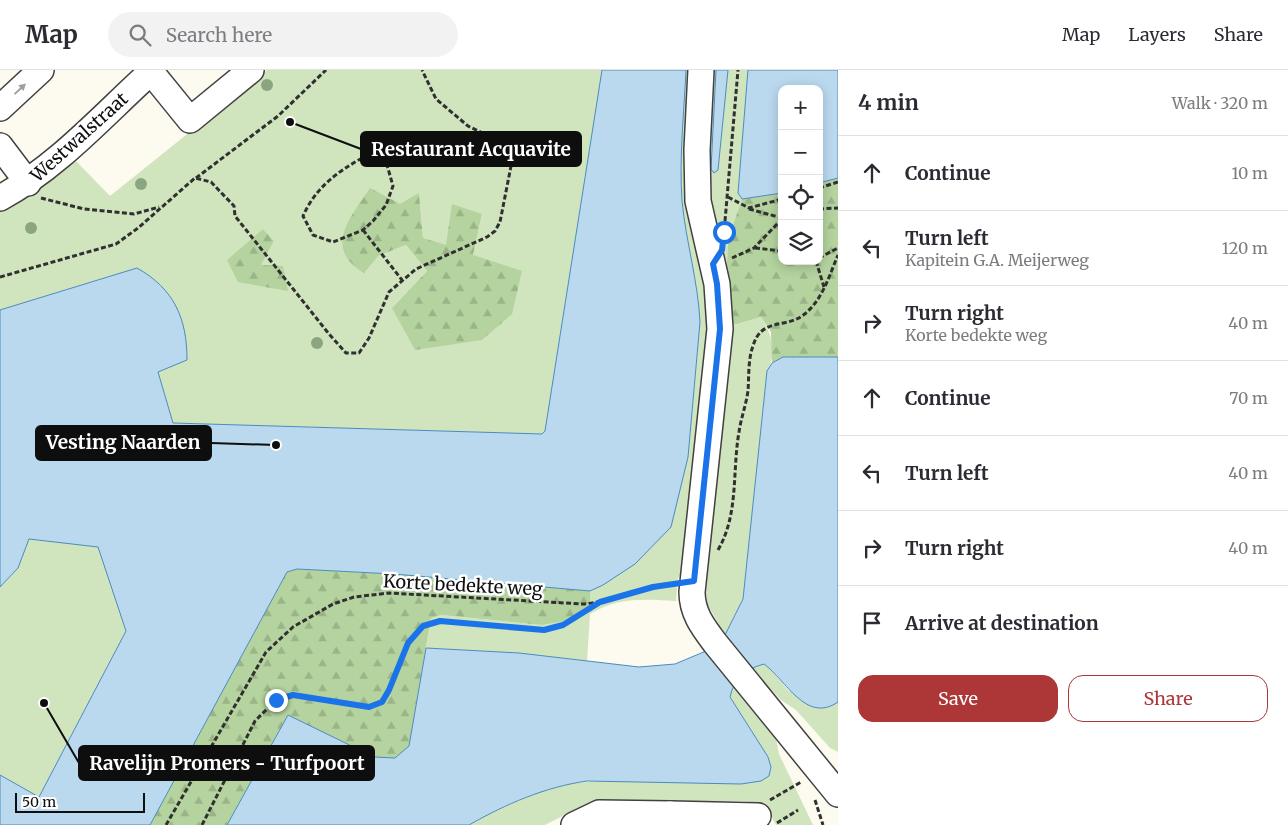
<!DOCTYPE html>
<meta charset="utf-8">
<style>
:root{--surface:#fff;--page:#f2f2f3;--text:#2b2b33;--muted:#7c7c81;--line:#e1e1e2;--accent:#ad3637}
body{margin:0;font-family:Merriweather,serif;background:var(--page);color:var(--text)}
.controls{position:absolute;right:15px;top:15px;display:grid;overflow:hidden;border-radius:10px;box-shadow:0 2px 12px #0003}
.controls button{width:45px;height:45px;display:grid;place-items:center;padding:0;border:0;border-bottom:1px solid var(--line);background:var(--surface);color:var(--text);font:25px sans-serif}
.scale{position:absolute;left:15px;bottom:12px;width:130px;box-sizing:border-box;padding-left:5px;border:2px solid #0e0e0e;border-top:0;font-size:14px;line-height:18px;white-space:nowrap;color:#0e0e0e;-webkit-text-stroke:4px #fff;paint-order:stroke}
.stop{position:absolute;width:15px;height:15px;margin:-11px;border:4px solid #1a73e8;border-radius:50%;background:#fff}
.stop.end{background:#1a73e8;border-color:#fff;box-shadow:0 1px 5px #0008}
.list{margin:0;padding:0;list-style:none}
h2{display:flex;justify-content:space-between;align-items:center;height:65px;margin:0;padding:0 20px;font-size:21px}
h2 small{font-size:16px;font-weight:400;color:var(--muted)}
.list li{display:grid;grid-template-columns:32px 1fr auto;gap:15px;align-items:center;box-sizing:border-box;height:75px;padding:0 20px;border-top:1px solid var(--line)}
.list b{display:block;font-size:19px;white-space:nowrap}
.list p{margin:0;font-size:16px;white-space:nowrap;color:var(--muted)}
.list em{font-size:16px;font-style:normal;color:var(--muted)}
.actions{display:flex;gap:10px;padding:15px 20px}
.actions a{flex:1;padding:11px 0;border:1px solid var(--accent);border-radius:15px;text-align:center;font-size:18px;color:var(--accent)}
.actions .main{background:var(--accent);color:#fff}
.icon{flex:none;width:28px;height:28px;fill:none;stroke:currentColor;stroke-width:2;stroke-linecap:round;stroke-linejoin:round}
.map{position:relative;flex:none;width:838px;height:755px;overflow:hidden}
header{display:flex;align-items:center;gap:30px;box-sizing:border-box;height:70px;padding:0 25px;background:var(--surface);border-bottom:1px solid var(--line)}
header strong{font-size:24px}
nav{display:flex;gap:28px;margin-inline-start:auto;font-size:18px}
.search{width:350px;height:45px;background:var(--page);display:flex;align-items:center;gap:12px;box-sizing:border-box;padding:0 18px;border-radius:28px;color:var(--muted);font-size:19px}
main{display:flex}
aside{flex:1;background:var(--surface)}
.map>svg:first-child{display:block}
.grass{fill:#d0e4bd;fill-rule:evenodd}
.forest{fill:url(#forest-firs)}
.water{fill:#bad9ef;stroke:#4a8bbd}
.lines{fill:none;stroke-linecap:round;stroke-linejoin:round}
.minor-casing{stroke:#414141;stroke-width:28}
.path{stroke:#303030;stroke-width:3;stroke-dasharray:5 2.5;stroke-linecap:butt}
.minor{stroke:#fff;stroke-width:25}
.tree{fill:#8ca581}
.oneway{fill:#9f9f9f}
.route{stroke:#1a73e8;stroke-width:6}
.labels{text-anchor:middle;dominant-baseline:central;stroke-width:5;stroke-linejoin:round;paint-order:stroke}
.street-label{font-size:18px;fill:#0e0e0e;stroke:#fff}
.leader{fill:none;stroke:#0e0e0e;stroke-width:2}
.callout-dot{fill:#0e0e0e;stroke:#fff;stroke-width:2}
.callout{fill:#0e0e0e;stroke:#0e0e0e;stroke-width:2}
.callout-label{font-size:19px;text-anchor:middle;font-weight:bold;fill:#fff}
</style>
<header>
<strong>Map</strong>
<div class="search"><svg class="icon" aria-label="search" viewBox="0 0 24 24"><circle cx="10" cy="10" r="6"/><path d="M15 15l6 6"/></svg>Search here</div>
<nav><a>Map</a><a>Layers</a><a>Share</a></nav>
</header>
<main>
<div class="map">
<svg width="838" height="755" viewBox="0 0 838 755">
<defs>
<pattern id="forest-firs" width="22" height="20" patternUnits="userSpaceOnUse" patternTransform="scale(1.25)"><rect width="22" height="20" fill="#b4d39f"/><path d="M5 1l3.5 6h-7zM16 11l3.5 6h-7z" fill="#9ab488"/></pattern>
</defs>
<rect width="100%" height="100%" fill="#fdfbf0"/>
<g class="grass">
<path d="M267,0H602L545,361L542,364L173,353L158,302L137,198L0,240V138L73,88L110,126ZM419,123L423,168L446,176L482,144L473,185L392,238L427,201L406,175L378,186ZM263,159L274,171L260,196Z"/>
<path d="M686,0H716L711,99L718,100L728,0H748L738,123L742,129L728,169L726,214L728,257L761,247C771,262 778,284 767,301L743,529L725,565L706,532L707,502L685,500L678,508L676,531C645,529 617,527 590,544L587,591L519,583L426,578L431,548L441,545L542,555L590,537V521L603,515L688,387L700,252C698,211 686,172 682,131C679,88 684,43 686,0Z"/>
<path d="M28,469L98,477L126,561L39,727L0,705V517L18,498Z"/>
<path d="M764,594L771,600L789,621L836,633L838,632V682L830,678L796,640L781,630L751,598Z"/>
<path d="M733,613L775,664L779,684L813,755H776C766,736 765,733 743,731L588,733L545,755H469C499,738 530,725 563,714L771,697L768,687L730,627Z"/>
</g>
<g class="forest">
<path d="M838,108V287H783L772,293L771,262L761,247L727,257L726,214L728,169L742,129L782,123V191H819V113Z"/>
<path d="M370,118L400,134L419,123L423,168L446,175L452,134L482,144L473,185L522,201L512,244L482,270L415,280L392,238L427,201L406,175L378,186L364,203C322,178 351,147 370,118Z"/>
<path d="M263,159L274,171L261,195L283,196L288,221L238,212L227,190Z"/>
<path d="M297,499L394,504L590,521V537L563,551L542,555L441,545L431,548L409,676L395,689L374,687L288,645L227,755H150L287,502Z"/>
</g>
<g class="water">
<path d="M602,0H686C684,43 679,88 682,131C686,172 698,211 700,252L688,387L671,457L635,494L603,515L590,521L394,504L297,499L287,502L150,755H0V705L39,727L126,561L98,477L29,469L18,498L0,517V240L137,198C174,219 187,248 187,290L158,302L173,353L542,364L545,361Z"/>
<path d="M716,0H728L718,100L714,103L711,99Z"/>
<path d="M748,0H838V108L819,113V19H782V123L742,129L738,123Z"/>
<path d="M783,287H838V632C806,654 786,610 764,594C745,599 734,609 730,627L768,687L771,697L769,706L761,711L741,714L587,711C545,717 506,734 469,755H227L288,645L374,687L395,688L409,676L426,578L519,583L639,597L675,594L706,581L725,565L743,529L767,301L772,293Z"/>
</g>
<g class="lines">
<defs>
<g id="minor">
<path d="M701,0L697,80L698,131L717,214L720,259L692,522C692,543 703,557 715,573L838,724"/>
<path d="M151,2L190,50L251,0"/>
<path d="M0,38L41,0"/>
<path d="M0,76L28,113"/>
<path d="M0,128C59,96 104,44 153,0"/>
<path d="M574,755L599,743L670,744"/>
<path d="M649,755L670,744L758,746"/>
</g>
</defs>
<use href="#minor" class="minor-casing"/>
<g class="path">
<path d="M364,87L387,95L393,116L386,135L373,151L363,160L333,172L313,165L303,146C316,117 337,102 364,87Z"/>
<path d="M196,108L278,46L326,0"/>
<path d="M819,118L838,112"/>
<path d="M728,127L749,138L782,129"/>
<path d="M41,128L84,139L134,144L159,137"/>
<path d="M749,139L782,148"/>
<path d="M819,139L838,138"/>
<path d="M725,151L738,0"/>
<path d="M363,160L402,210"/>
<path d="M755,178L782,181"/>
<path d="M732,188L754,178L782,149"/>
<path d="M819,188L838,178"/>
<path d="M816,191L824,217"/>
<path d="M0,207L116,174L138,158L195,108L211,112L234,136L235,146L329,264L346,283H359L369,268L389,222L416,199L487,167L495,161L500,152L513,86L505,74L468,56L436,29L422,0"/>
<path d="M718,480C739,444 732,402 739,362C741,348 746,335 748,321C749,307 748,289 753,276C761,248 785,258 802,246C822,232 829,206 838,185"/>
<path d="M770,730L801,712"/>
<path d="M815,730L823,755"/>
<path d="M777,753L798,740"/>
<path d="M166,755L266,582L293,557L333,534L354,527L389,523L583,534C614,531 642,519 672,514"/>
<path d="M202,755L255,651L276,630L293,625L369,637L382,632L389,620L408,573L423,556L440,551L544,560L563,555L600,533"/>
</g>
<use href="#minor" class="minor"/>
</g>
<g class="tree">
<circle cx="267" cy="15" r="6"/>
<circle cx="141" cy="114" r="6"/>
<circle cx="31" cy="158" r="6"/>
<circle cx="317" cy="273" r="6"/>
</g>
<defs><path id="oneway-solid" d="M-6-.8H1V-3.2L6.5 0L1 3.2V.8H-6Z" transform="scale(1.25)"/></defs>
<use class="oneway" href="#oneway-solid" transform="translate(20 19) rotate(-43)"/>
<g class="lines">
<path class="route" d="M276,630L293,625L369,637L382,632L389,620L408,573L423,556L440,551L544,560L563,555L600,532L653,517L694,511L720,259L717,214L713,194L722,180L724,162"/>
</g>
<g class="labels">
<g class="street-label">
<text transform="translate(79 67) rotate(-42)">Westwalstraat</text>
<text transform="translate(463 515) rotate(3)">Korte bedekte weg</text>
</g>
</g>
<path class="leader" d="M290 52L361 79M276 375L211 373M44 633L79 693"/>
<g class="callout-dot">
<circle cx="290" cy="52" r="5"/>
<circle cx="276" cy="375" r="5"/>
<circle cx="44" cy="633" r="5"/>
</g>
<g class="callout">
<rect x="361" y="62" width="220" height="34" rx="5"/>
<rect x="36" y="356" width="175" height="34" rx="5"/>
<rect x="79" y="676" width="295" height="34" rx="5"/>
</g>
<g class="callout-label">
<text x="471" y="86">Restaurant Acquavite</text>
<text x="123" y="379">Vesting Naarden</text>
<text x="227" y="700">Ravelijn Promers - Turfpoort</text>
</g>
</svg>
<div class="controls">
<button>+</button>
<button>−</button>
<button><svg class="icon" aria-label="locate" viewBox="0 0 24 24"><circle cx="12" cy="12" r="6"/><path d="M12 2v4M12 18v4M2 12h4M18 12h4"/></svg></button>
<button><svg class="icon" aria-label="layers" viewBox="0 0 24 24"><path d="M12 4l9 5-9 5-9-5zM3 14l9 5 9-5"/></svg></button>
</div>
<div class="scale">50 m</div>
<div class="stop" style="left:724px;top:162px"></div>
<div class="stop end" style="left:276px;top:630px"></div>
</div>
<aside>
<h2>4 min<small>Walk · 320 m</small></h2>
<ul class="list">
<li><svg class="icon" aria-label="ahead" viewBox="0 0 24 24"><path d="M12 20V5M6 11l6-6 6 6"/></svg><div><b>Continue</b></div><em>10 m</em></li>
<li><svg class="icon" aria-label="left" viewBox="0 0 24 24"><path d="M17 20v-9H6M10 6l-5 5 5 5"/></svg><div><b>Turn left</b><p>Kapitein G.A. Meijerweg</p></div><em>120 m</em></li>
<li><svg class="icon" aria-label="right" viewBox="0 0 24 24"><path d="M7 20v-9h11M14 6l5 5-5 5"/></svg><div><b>Turn right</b><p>Korte bedekte weg</p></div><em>40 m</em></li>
<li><svg class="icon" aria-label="ahead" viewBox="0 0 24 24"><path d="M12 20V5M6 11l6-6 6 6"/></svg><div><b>Continue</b></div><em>70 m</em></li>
<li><svg class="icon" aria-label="left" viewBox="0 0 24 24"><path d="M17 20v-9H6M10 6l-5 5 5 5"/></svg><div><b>Turn left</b></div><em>40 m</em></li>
<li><svg class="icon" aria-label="right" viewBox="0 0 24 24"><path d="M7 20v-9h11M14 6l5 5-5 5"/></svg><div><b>Turn right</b></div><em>40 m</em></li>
<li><svg class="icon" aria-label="arrive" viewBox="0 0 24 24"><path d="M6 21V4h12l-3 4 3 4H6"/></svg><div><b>Arrive at destination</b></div></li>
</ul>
<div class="actions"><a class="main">Save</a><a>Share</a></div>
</aside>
</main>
